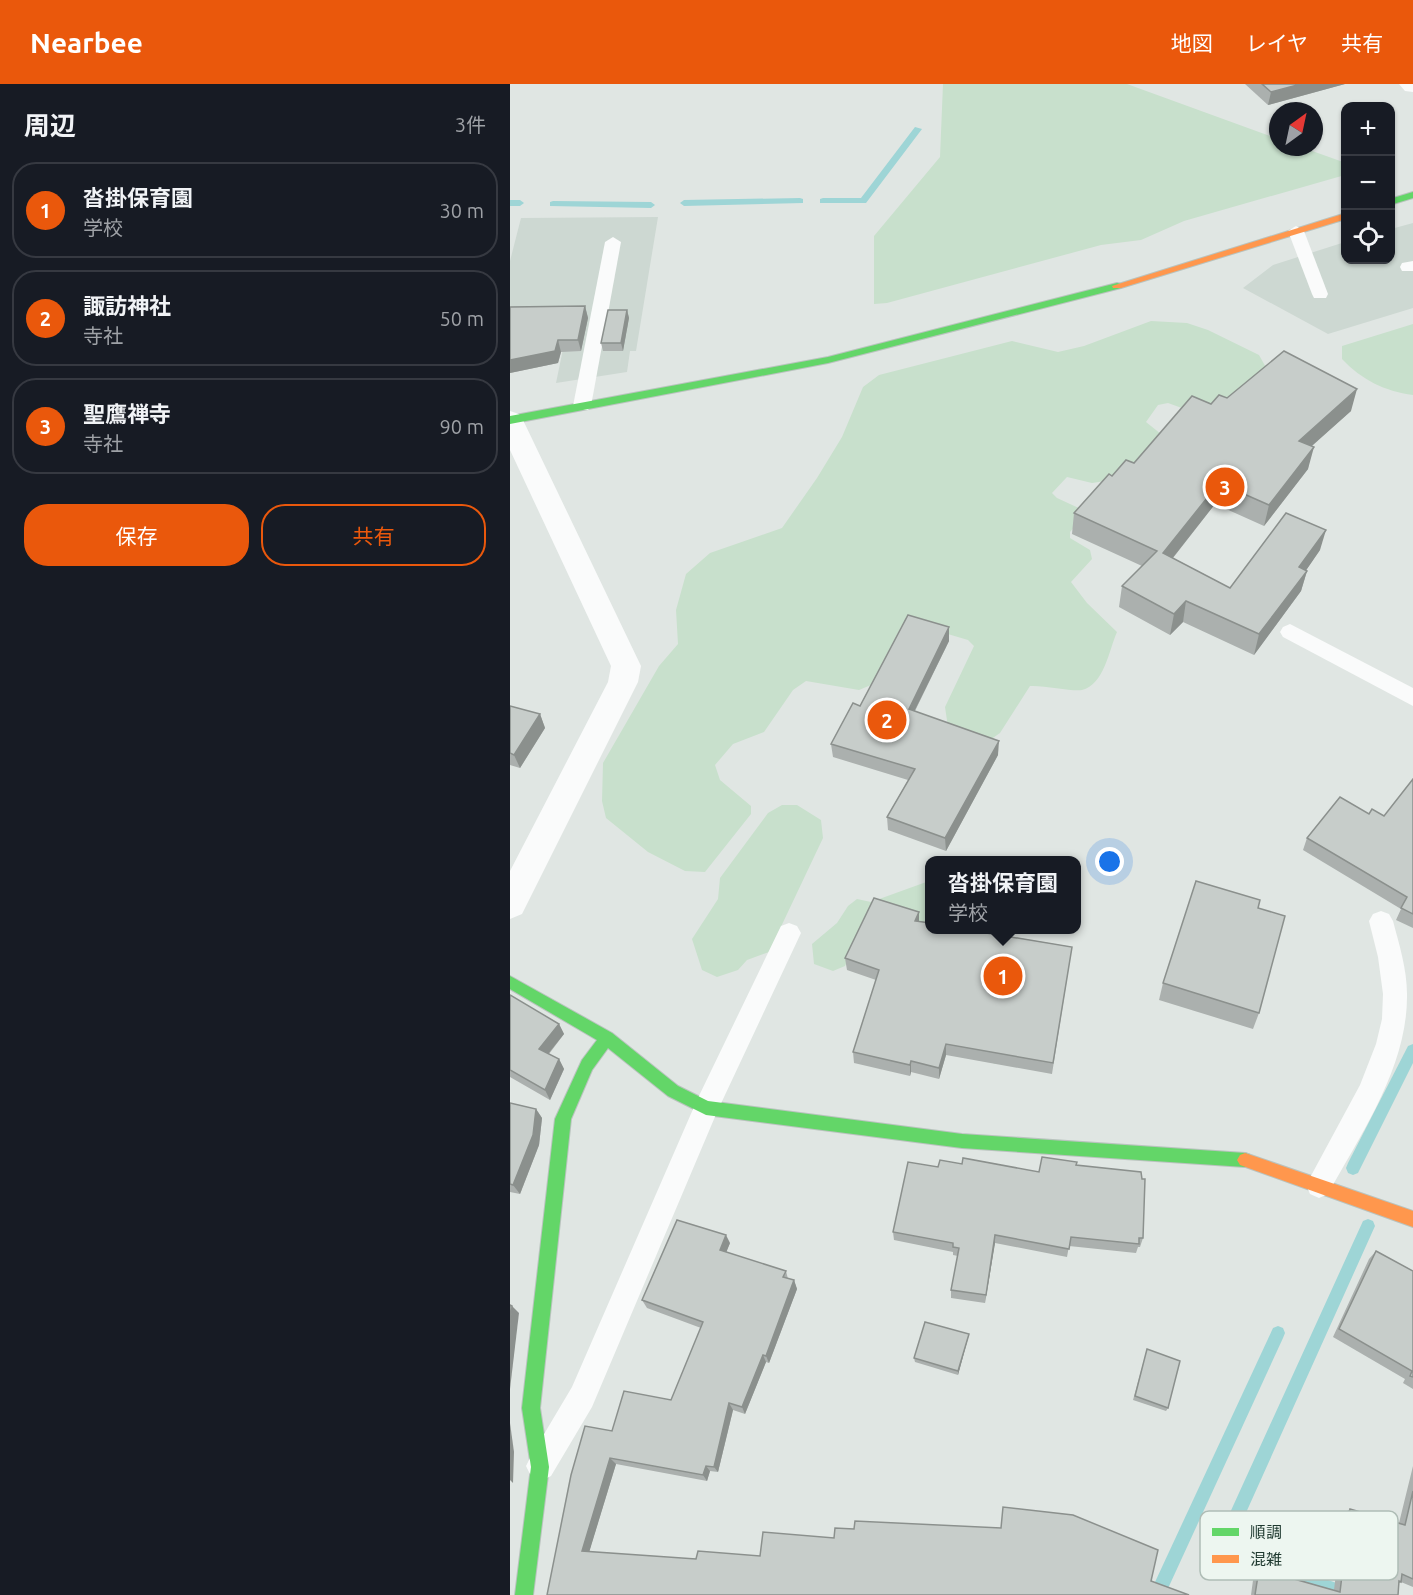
<!DOCTYPE html>
<html lang="ja">
<meta charset="utf-8">
<style>
:root{--surface:#171b24;--page:#242831;--text:#f1f3f6;--muted:#9ea1a6;--line:#363941;--accent:#ea580c}
body{margin:0;font-family:Ubuntu,"Noto Sans JP",sans-serif;background:var(--page);color:var(--text)}
.controls{position:absolute;right:18px;top:18px;display:grid;overflow:hidden;border-radius:12px;box-shadow:0 2px 4px #0004}
.controls button{width:54px;height:54px;display:grid;place-items:center;padding:0;border:0;border-bottom:2px solid var(--line);background:var(--surface);color:var(--text);font:30px sans-serif}
.compass{position:absolute;left:759px;top:18px;width:54px;height:54px;border-radius:50%;background:var(--surface);box-shadow:0 2px 4px #0004;rotate:33deg}
.you{position:absolute;left:600px;top:778px;width:21px;height:21px;margin:-15px;border:4px solid #fff;border-radius:50%;background:#1a73e8;box-shadow:0 0 0 9px #1a73e833}
.badge{display:grid;place-items:center;width:39px;height:39px;border-radius:50%;background:var(--accent);color:#fff;font-size:20px;font-weight:700}
.pin{position:absolute;translate:-50% -50%;border:3px solid #fff;box-shadow:0 2px 6px #0006}
.popup{position:absolute;left:415px;top:772px;width:156px;height:78px;box-sizing:border-box;display:grid;place-content:center;border-radius:12px;background:var(--surface);filter:drop-shadow(0 2px 4px #0005);font-size:20px;white-space:nowrap;color:var(--muted)}
.popup b{font-size:22px;color:var(--text)}
.popup::after{content:'';position:absolute;left:50%;top:100%;margin-left:-12px;border:12px solid transparent;border-top-color:var(--surface)}
.list{margin:0;padding:0;list-style:none}
h2{display:flex;justify-content:space-between;align-items:center;height:78px;margin:0;padding:0 24px;font-size:26px}
h2 small{font-size:20px;font-weight:400;color:var(--muted)}
.list li{display:grid;grid-template-columns:39px 1fr auto;gap:18px;align-items:center;box-sizing:border-box;height:96px;margin:0 12px 12px;padding:0 12px;border:2px solid var(--line);border-radius:24px}
.list b{display:block;font-size:22px;white-space:nowrap}
.list p{margin:0;font-size:20px;white-space:nowrap;color:var(--muted)}
.list em{font-size:20px;font-style:normal;color:var(--muted)}
.actions{display:flex;gap:12px;padding:18px 24px}
.actions a{flex:1;padding:14px 0;border:2px solid var(--accent);border-radius:24px;text-align:center;font-size:21px;color:var(--accent)}
.actions .main{background:var(--accent);color:#fff}
.icon{flex:none;width:33px;height:33px;fill:none;stroke:currentColor;stroke-width:2;stroke-linecap:round;stroke-linejoin:round}
.map{position:relative;flex:none;width:903px;height:1511px;overflow:hidden}
header{display:flex;align-items:center;gap:36px;box-sizing:border-box;height:84px;padding:0 30px;background:var(--accent);color:#fff}
header strong{font-size:28px}
nav{display:flex;gap:33px;margin-inline-start:auto;font-size:21px}
main{display:flex}
aside{flex:1;background:var(--surface)}
.map>svg:first-child{display:block}
.built{fill:#cdd8d2}
.green{fill:#c8e0cc}
.lines{fill:none;stroke-linecap:round;stroke-linejoin:round}
.stream{fill:#9ed5d6;fill-rule:evenodd}
.fast-casing{stroke:#b9c3be;stroke-width:2}
.slow-casing{stroke:#b9c3be;stroke-width:2}
.lane{fill:#fafbfb;fill-rule:evenodd}
.street{fill:#fafbfb;fill-rule:evenodd}
.fast{fill:#63d668;fill-rule:evenodd}
.slow{fill:#ff974d;fill-rule:evenodd}
.wall{fill:#abb0ae}
.shaded-wall{fill:#8b908d}
.building{fill:#c7cdca;stroke:#8b908d;stroke-width:1.5}
.key{fill:#edf6f0;stroke:#afbdb6;stroke-width:1.5}
.key-label{font-size:16px;fill:#1e392f}
</style>
<header>
<strong>Nearbee</strong>
<nav><a>地図</a><a>レイヤ</a><a>共有</a></nav>
</header>
<main>
<aside>
<h2>周辺<small>3件</small></h2>
<ul class="list">
<li><span class="badge">1</span><div><b>沓掛保育園</b><p>学校</p></div><em>30 m</em></li>
<li><span class="badge">2</span><div><b>諏訪神社</b><p>寺社</p></div><em>50 m</em></li>
<li><span class="badge">3</span><div><b>聖鷹禅寺</b><p>寺社</p></div><em>90 m</em></li>
</ul>
<div class="actions"><a class="main">保存</a><a>共有</a></div>
</aside>
<div class="map">
<svg width="903" height="1511" viewBox="0 0 903 1511">
<rect width="100%" height="100%" fill="#e0e6e3"/>
<g class="built">
<path d="M148,133L126,267H120L117,288L46,299L53,265H0V177L11,134Z"/>
<path d="M903,139V224L818,250L733,204L763,181L835,158L836,176H880L881,145Z"/>
</g>
<g class="green">
<path d="M433,0H617L768,55V63H791L833,78L835,91L674,137L631,156L591,161L377,219L364,220V152L430,73Z"/>
<path d="M641,237L677,239L698,246L749,271L758,287L740,301L691,331L658,319L648,321L636,338L651,350L630,380L595,397L582,399L557,393L542,409L547,414L573,426L575,430L560,448V454L580,466L582,475L561,498L577,519L607,548C599,566 594,601 572,606C564,608 534,601 520,602L490,649L477,658L438,643L435,623L464,562L458,556L404,540L391,543L361,601L349,606L296,597L283,606L254,648L223,660L205,681L210,696L241,722V730L195,788L175,787L138,768L96,734L92,717L93,679L149,582L168,560L166,526L176,490L200,469L272,444L307,394L332,353L353,303L369,291L502,257L548,268L574,262Z"/>
<path d="M903,240V311C874,307 852,296 832,275V262Z"/>
<path d="M272,721H287L311,736L313,754L259,868L237,876L228,886L207,893L192,886L182,855L208,815L210,794L258,729Z"/>
<path d="M419,797L420,846H470L490,975L485,980L449,963L363,825L335,882L323,887L304,880L302,860L327,839L338,822L347,815L361,818Z"/>
</g>
<g class="lines">
<g class="stream">
<path d="M405,43L412,45L356,119H310V115L313,114H351Z"/>
<path d="M290,114L293,115V119L174,122L170,119L174,116Z"/>
<path d="M0,116H10L14,119L10,122H0Z"/>
<path d="M43,117L141,118L145,121L141,124L40,122V118Z"/>
<path d="M903,960V979L848,1089L843,1091L838,1089L836,1084L838,1079L898,962Z"/>
<path d="M858,1135L863,1137L865,1142L721,1462L838,1503L844,1505L846,1511H815L711,1474L705,1472L703,1466L853,1137Z"/>
<path d="M768,1242L773,1244L775,1249L773,1254L655,1511H639L763,1244Z"/>
</g>
<defs>
<g id="fast">
<path d="M903,108V114L880,121V115Z"/>
<path d="M607,199L611,200V204L318,279L0,340V332L318,273Z"/>
<path d="M0,892L102,949L168,1002L198,1017L452,1050L735,1069L740,1071L743,1076L740,1081L735,1083L452,1064L196,1031L158,1012L98,964L82,986L61,1035L30,1324L39,1383L23,1511H5L21,1383L12,1324L45,1035L72,976L87,956L0,905Z"/>
</g>
<g id="slow">
<path d="M836,129V135L611,204H603L602,202Z"/>
<path d="M735,1069L903,1127V1143L730,1081L727,1076L730,1071Z"/>
</g>
</defs>
<use href="#fast" class="fast-casing"/>
<use href="#slow" class="slow-casing"/>
<g class="lane">
<path d="M786,142L794,147L818,210L816,214H804L802,210L778,147Z"/>
<path d="M103,153L111,158L81,322L78,326H66L63,322L95,158Z"/>
<path d="M903,177V187H892L890,183L892,179Z"/>
<path d="M780,540L903,604V622L773,553L770,548L773,543Z"/>
<path d="M871,827L879,830L883,837C889,860 897,885 897,910C898,982 852,1048 818,1110L809,1114L800,1110L796,1101L850,1001L866,960L872,935L873,910L868,873L859,837L863,830Z"/>
<path d="M279,839L287,842L291,849L207,1028L82,1323L41,1392L31,1397L21,1392L16,1382L21,1372L62,1303L187,1016L271,842Z"/>
</g>
<g class="street">
<path d="M889,0H903V8L895,7Z"/>
<path d="M0,327L9,330L13,336L131,582L128,598L12,830L0,835V787L98,598L101,582L0,366Z"/>
</g>
<use href="#fast" class="fast"/>
<use href="#slow" class="slow"/>
</g>
<g class="wall">
<path d="M735,0H835L758,21Z"/>
<path d="M75,222L78,234L71,267L51,268L48,279L0,289V223Z"/>
<path d="M117,226L119,234L113,267H93L91,259Z"/>
<path d="M717,314L841,327L801,362L798,385L754,442L705,420L663,474L720,504L810,466L796,486L797,487L791,507L744,571L673,538L660,551L609,523L612,502L632,482L562,450L564,429L602,392L624,379L701,320Z"/>
<path d="M439,543V557L405,627L488,671L436,767L378,746L377,733L398,696L323,673L321,660L350,622Z"/>
<path d="M0,622L30,630L35,644L10,684L0,681Z"/>
<path d="M903,695V844L886,836L891,825L793,766L797,754L874,732Z"/>
<path d="M748,824L749,929L743,945L649,916L653,899Z"/>
<path d="M409,828V837L562,863L542,990L436,971L429,995L401,988L400,992L344,979L343,968L366,896L337,886L335,874Z"/>
<path d="M0,911L49,940L54,950L39,970L49,975L54,985L40,1016L0,993Z"/>
<path d="M0,1019L26,1025L32,1034L29,1061L10,1110L0,1108Z"/>
<path d="M452,1080L529,1088L566,1081L632,1095L633,1154L630,1163H628L626,1169L559,1162L557,1173L485,1159L475,1219L441,1214V1206L448,1172L443,1171V1168L384,1156L383,1148L428,1083Z"/>
<path d="M220,1159L216,1168L276,1187L278,1195L284,1196L287,1205L259,1279L256,1278L235,1330L223,1326L208,1388L200,1387L197,1397L106,1380L79,1468L186,1475L250,1472L324,1454L648,1466L37,1511L102,1347L161,1316L191,1244L137,1224L132,1216Z"/>
<path d="M866,1167L903,1187V1305L893,1299L895,1295L823,1253L859,1175Z"/>
<path d="M459,1250L458,1254L448,1291L405,1278L404,1274Z"/>
<path d="M637,1265L658,1324L656,1327L623,1316Z"/>
<path d="M903,1382V1503L891,1498L889,1499L888,1511H741L744,1489L749,1485L824,1506L833,1430L840,1425L889,1439Z"/>
</g>
<g class="shaded-wall">
<path d="M791,0H835L758,21L761,8Z"/>
<path d="M75,222L78,234L71,267L68,256Z"/>
<path d="M117,226L119,234L113,267L111,259Z"/>
<path d="M48,256L51,268L48,279L0,289V276Z"/>
<path d="M847,305L841,327L784,378L789,357Z"/>
<path d="M804,363L798,385L754,442L759,421Z"/>
<path d="M709,399L705,420L650,490L653,469Z"/>
<path d="M816,446L810,466L784,504L789,483Z"/>
<path d="M797,487L791,507L744,571L749,550Z"/>
<path d="M676,517L673,538L660,551L664,530Z"/>
<path d="M439,543V557L399,638V625Z"/>
<path d="M30,630L35,644L10,684L4,671Z"/>
<path d="M489,657L488,671L436,767L435,754Z"/>
<path d="M409,828V841L405,837Z"/>
<path d="M49,940L54,950L34,975L29,965Z"/>
<path d="M436,960V971L429,995V984Z"/>
<path d="M49,975L54,985L40,1016L35,1006Z"/>
<path d="M401,977V988L400,992V981Z"/>
<path d="M26,1025L32,1034L29,1061L10,1110L3,1101Z"/>
<path d="M216,1151L220,1159L214,1174L210,1166Z"/>
<path d="M485,1151V1159L475,1219L476,1211Z"/>
<path d="M284,1196L287,1205L259,1279L256,1272Z"/>
<path d="M2,1222L9,1229L0,1305V1241Z"/>
<path d="M459,1250L458,1254L448,1291V1287Z"/>
<path d="M253,1271L256,1278L235,1330L232,1323Z"/>
<path d="M219,1319L223,1326L208,1388L204,1383Z"/>
<path d="M0,1339L4,1368L3,1399L0,1396Z"/>
<path d="M100,1374L106,1380L78,1472L72,1467Z"/>
<path d="M196,1382L200,1387L197,1397L193,1391Z"/>
</g>
<g class="building">
<path d="M752,0H791L761,8Z"/>
<path d="M75,222L68,256H48L45,267L0,276V223Z"/>
<path d="M98,226H117L111,259H91Z"/>
<path d="M774,267L847,305L789,357L804,363L759,421L709,399L653,469L720,504L776,429L816,446L789,483L797,487L749,550L676,517L664,530L612,502L647,467L564,429L599,390L602,392L616,376L624,379L682,312L701,320L709,311L717,314Z"/>
<path d="M398,531L439,543L399,625L489,657L435,754L377,733L405,685L321,660L343,619L350,622Z"/>
<path d="M0,622L30,630L4,671L0,669Z"/>
<path d="M903,695V830L891,824L897,813L797,754L830,713L859,730L862,725L874,732Z"/>
<path d="M686,797L750,816L748,824L775,832L749,929L653,899Z"/>
<path d="M364,814L409,828L405,837L420,839V846H458L562,863L543,979L436,960L429,984L401,977L400,981L343,968L369,886L335,874Z"/>
<path d="M0,911L49,940L29,965L49,975L35,1006L0,986Z"/>
<path d="M0,1019L26,1025L23,1051L3,1101L0,1100Z"/>
<path d="M532,1073L567,1078L566,1081L631,1088L632,1095H635L633,1154H629V1160L561,1153L559,1165L485,1151L476,1211L441,1206L449,1164L443,1163V1159L383,1148L398,1078L428,1083L430,1076L452,1080L453,1074L529,1088Z"/>
<path d="M167,1136L216,1151L210,1166L276,1187L273,1193L284,1196L256,1272L253,1271L232,1323L219,1319L204,1383L196,1382L193,1391L100,1374L72,1467L186,1475L188,1467L250,1472L253,1448L324,1454L325,1444L344,1445L345,1437L491,1444L493,1423L563,1431L648,1466L641,1497L679,1511H37L61,1391L75,1342L102,1347L114,1307L161,1316L193,1238L132,1216Z"/>
<path d="M866,1167L903,1187V1293L900,1292L902,1287L829,1245Z"/>
<path d="M0,1221L2,1222L0,1241Z"/>
<path d="M415,1238L459,1250L448,1287L404,1274Z"/>
<path d="M637,1265L670,1277L658,1324L625,1312Z"/>
<path d="M903,1407V1495L892,1490L891,1498L889,1497L888,1511H745L749,1485L830,1508L840,1425L895,1441Z"/>
</g>
<rect x="690" y="1427" width="198" height="69" rx="9" class="key"/>
<rect x="702" y="1444" width="27" height="8" fill="#63d668"/>
<rect x="702" y="1471" width="27" height="8" fill="#ff974d"/>
<g class="key-label">
<text x="740" y="1454">順調</text>
<text x="740" y="1481">混雑</text>
</g>
</svg>
<div class="controls">
<button>+</button>
<button>−</button>
<button><svg class="icon" aria-label="locate" viewBox="0 0 24 24"><circle cx="12" cy="12" r="6"/><path d="M12 2v4M12 18v4M2 12h4M18 12h4"/></svg></button>
</div>
<svg class="compass" viewBox="-18 -18 36 36"><path d="M0-13l5 13h-10z" fill="#e53935"/><path d="M0 13l5-13h-10z" fill="#9ea1a6"/></svg>
<div class="you"></div>
<div class="pin badge" style="left:493px;top:892px">1</div>
<div class="popup"><b>沓掛保育園</b>学校</div>
<div class="pin badge" style="left:377px;top:636px">2</div>
<div class="pin badge" style="left:715px;top:403px">3</div>
</div>
</main>
